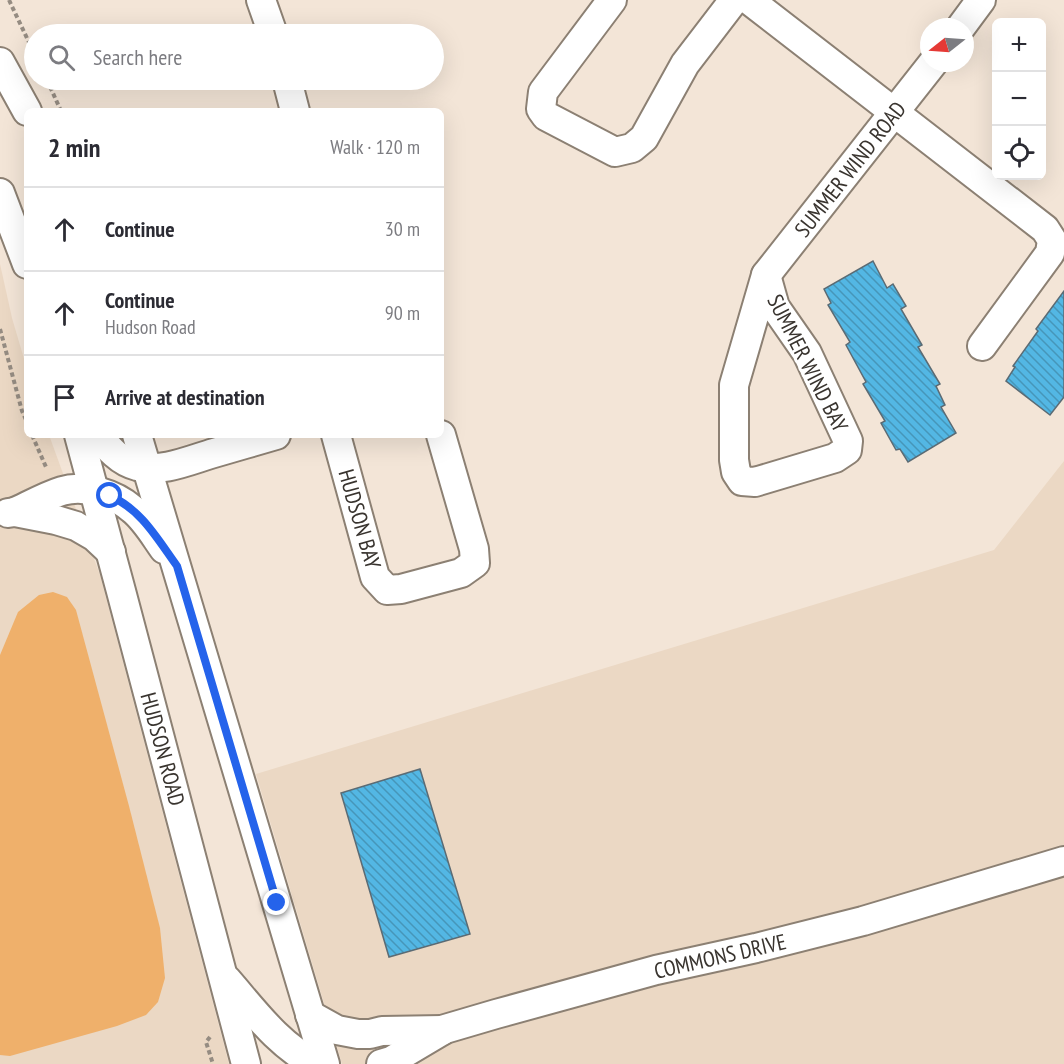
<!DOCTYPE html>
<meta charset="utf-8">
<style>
:root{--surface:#fff;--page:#f2f2f3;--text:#2b2b33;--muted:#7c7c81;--line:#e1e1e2}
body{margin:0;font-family:"PT Sans Narrow",sans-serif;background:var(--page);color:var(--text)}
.controls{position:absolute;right:18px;top:18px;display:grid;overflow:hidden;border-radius:9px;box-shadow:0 6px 24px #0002}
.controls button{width:54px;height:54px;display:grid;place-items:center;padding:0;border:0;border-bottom:2px solid var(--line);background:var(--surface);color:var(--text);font:30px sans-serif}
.compass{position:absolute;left:920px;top:18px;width:54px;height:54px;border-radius:50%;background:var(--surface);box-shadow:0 6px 24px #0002;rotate:253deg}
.stop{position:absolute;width:18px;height:18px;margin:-14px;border:4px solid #2563eb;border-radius:50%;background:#fff}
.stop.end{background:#2563eb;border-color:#fff;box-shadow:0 2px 6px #0008}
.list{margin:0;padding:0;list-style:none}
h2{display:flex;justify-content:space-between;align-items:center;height:78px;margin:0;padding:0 24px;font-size:26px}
h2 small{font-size:20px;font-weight:400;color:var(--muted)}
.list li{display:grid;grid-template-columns:39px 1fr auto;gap:18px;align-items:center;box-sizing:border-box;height:84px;padding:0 24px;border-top:2px solid var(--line)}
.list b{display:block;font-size:22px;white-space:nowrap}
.list p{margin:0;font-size:20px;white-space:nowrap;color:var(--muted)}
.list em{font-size:20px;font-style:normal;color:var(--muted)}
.icon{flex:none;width:33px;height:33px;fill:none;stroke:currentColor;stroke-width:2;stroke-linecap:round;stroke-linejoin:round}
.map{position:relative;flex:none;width:1064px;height:1064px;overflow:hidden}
.search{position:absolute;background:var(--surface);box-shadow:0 6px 24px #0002;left:24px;top:24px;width:420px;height:66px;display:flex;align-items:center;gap:15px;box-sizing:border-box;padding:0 21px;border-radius:33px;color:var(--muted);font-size:22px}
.panel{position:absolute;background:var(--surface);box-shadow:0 6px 24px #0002;left:24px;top:108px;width:420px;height:330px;border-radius:9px}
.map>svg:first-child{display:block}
.built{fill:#ebd8c4}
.water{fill:#efb06b}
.building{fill:url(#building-back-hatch);stroke:#5b6b74;stroke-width:1.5}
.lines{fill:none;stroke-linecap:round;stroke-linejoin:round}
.minor-casing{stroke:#8c8073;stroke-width:32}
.path{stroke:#958c82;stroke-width:4;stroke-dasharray:4.5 3;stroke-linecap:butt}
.minor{stroke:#fff;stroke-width:28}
.route{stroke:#2563eb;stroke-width:8}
.labels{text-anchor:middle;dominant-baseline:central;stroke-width:6;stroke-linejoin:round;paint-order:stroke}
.street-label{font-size:22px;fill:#39342f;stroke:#fff}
</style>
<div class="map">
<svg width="1064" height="1064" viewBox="0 0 1064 1064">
<defs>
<pattern id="building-back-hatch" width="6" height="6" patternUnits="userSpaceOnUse" patternTransform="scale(1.5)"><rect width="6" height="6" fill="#53b7e4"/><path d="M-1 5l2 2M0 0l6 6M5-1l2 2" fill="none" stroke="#4696b9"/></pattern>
</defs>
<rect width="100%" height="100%" fill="#f3e5d7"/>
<g class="built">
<path d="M0,264L12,318L27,369V435H49L100,575L229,1064H0Z"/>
<path d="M1064,461V1064H342L256,774L994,550Z"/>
</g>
<path class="water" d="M53,592L67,597L76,610L129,806L160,928L165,978L158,1002L146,1015L117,1026L10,1056L0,1055V655L18,612L39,595Z"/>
<g class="building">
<path d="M873,261L887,288L893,284L906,306L901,309L922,345L918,347L940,384L936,386L945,405L941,407L956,433L908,462L900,449L896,450L881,423L885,421L863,384L866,382L846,345L850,342L828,305L831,303L824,289Z"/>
<path d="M1064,291V397L1050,415L1006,381L1015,367L1013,366L1038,331L1036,329Z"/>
<path d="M420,769L470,934L389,957L341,793Z"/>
</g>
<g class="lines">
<defs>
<g id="minor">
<path d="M261,0L273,34"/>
<path d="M612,0L543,92L541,109L546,116L615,152L632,148L644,138L685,64L734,0"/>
<path d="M749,0L1045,229L1052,240L1050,253L982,346"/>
<path d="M961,27L981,0"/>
<path d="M0,62L27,111"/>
<path d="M287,80L295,111"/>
<path d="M0,193L27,264"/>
<path d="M766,275L775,307L807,353L848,441L847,450L835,458L755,482L742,481L736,472L734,460V385Z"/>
<path d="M766,275L933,63"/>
<path d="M79,435L121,591L246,1064"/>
<path d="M98,435C108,448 120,462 137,466C162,473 190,460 214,453C235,447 255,441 276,435"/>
<path d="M137,435L325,1064"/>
<path d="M336,435L375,577L387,590L401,589L461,573L475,563L474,549L441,435"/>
<path d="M15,512C30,505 46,496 62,491C84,484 115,494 132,509C145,519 154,535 164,549"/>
<path d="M8,513L15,512L56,520L76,526L95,537L111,552"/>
<path d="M227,980C254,1011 279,1046 316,1064"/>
<path d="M310,1015L337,1030L358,1034H370L382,1031L443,1030"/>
<path d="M381,1064L391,1061L445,1029L496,1014L656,970L756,948L863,921L1064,861"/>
</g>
</defs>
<use href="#minor" class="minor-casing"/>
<g class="path">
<path d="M9,0L34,53"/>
<path d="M47,80L61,111"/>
<path d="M0,329L22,411L27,422"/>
<path d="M32,435L46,467"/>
<path d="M210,1037L206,1042L213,1064"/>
</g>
<use href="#minor" class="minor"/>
</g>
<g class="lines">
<path class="route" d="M110,496C141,509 158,540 177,566L277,903"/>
</g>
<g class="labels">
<g class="street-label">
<text transform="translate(850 169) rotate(-52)">SUMMER WIND ROAD</text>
<text transform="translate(808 363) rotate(63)">SUMMER WIND BAY</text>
<text transform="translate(360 519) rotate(74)">HUDSON BAY</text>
<text transform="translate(163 749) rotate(75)">HUDSON ROAD</text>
<text transform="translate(720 956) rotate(-13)">COMMONS DRIVE</text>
</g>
</g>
</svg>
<div class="controls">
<button>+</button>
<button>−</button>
<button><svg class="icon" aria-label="locate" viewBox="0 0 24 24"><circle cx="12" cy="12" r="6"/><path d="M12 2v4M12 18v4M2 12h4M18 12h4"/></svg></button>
</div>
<svg class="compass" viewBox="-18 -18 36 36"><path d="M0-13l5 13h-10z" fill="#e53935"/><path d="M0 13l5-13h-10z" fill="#7c7c81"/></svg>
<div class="stop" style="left:110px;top:496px"></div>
<div class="stop end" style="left:277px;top:903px"></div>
<div class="search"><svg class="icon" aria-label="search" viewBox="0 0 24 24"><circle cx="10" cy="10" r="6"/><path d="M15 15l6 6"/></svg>Search here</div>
<section class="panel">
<h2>2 min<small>Walk · 120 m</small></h2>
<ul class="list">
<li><svg class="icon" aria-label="ahead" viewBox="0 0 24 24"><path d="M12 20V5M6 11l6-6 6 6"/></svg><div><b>Continue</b></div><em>30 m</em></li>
<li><svg class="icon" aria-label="ahead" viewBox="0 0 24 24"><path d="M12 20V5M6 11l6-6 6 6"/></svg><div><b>Continue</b><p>Hudson Road</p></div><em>90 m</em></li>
<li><svg class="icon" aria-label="arrive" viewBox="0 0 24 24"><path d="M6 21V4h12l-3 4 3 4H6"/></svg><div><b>Arrive at destination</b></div></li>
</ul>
</section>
</div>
